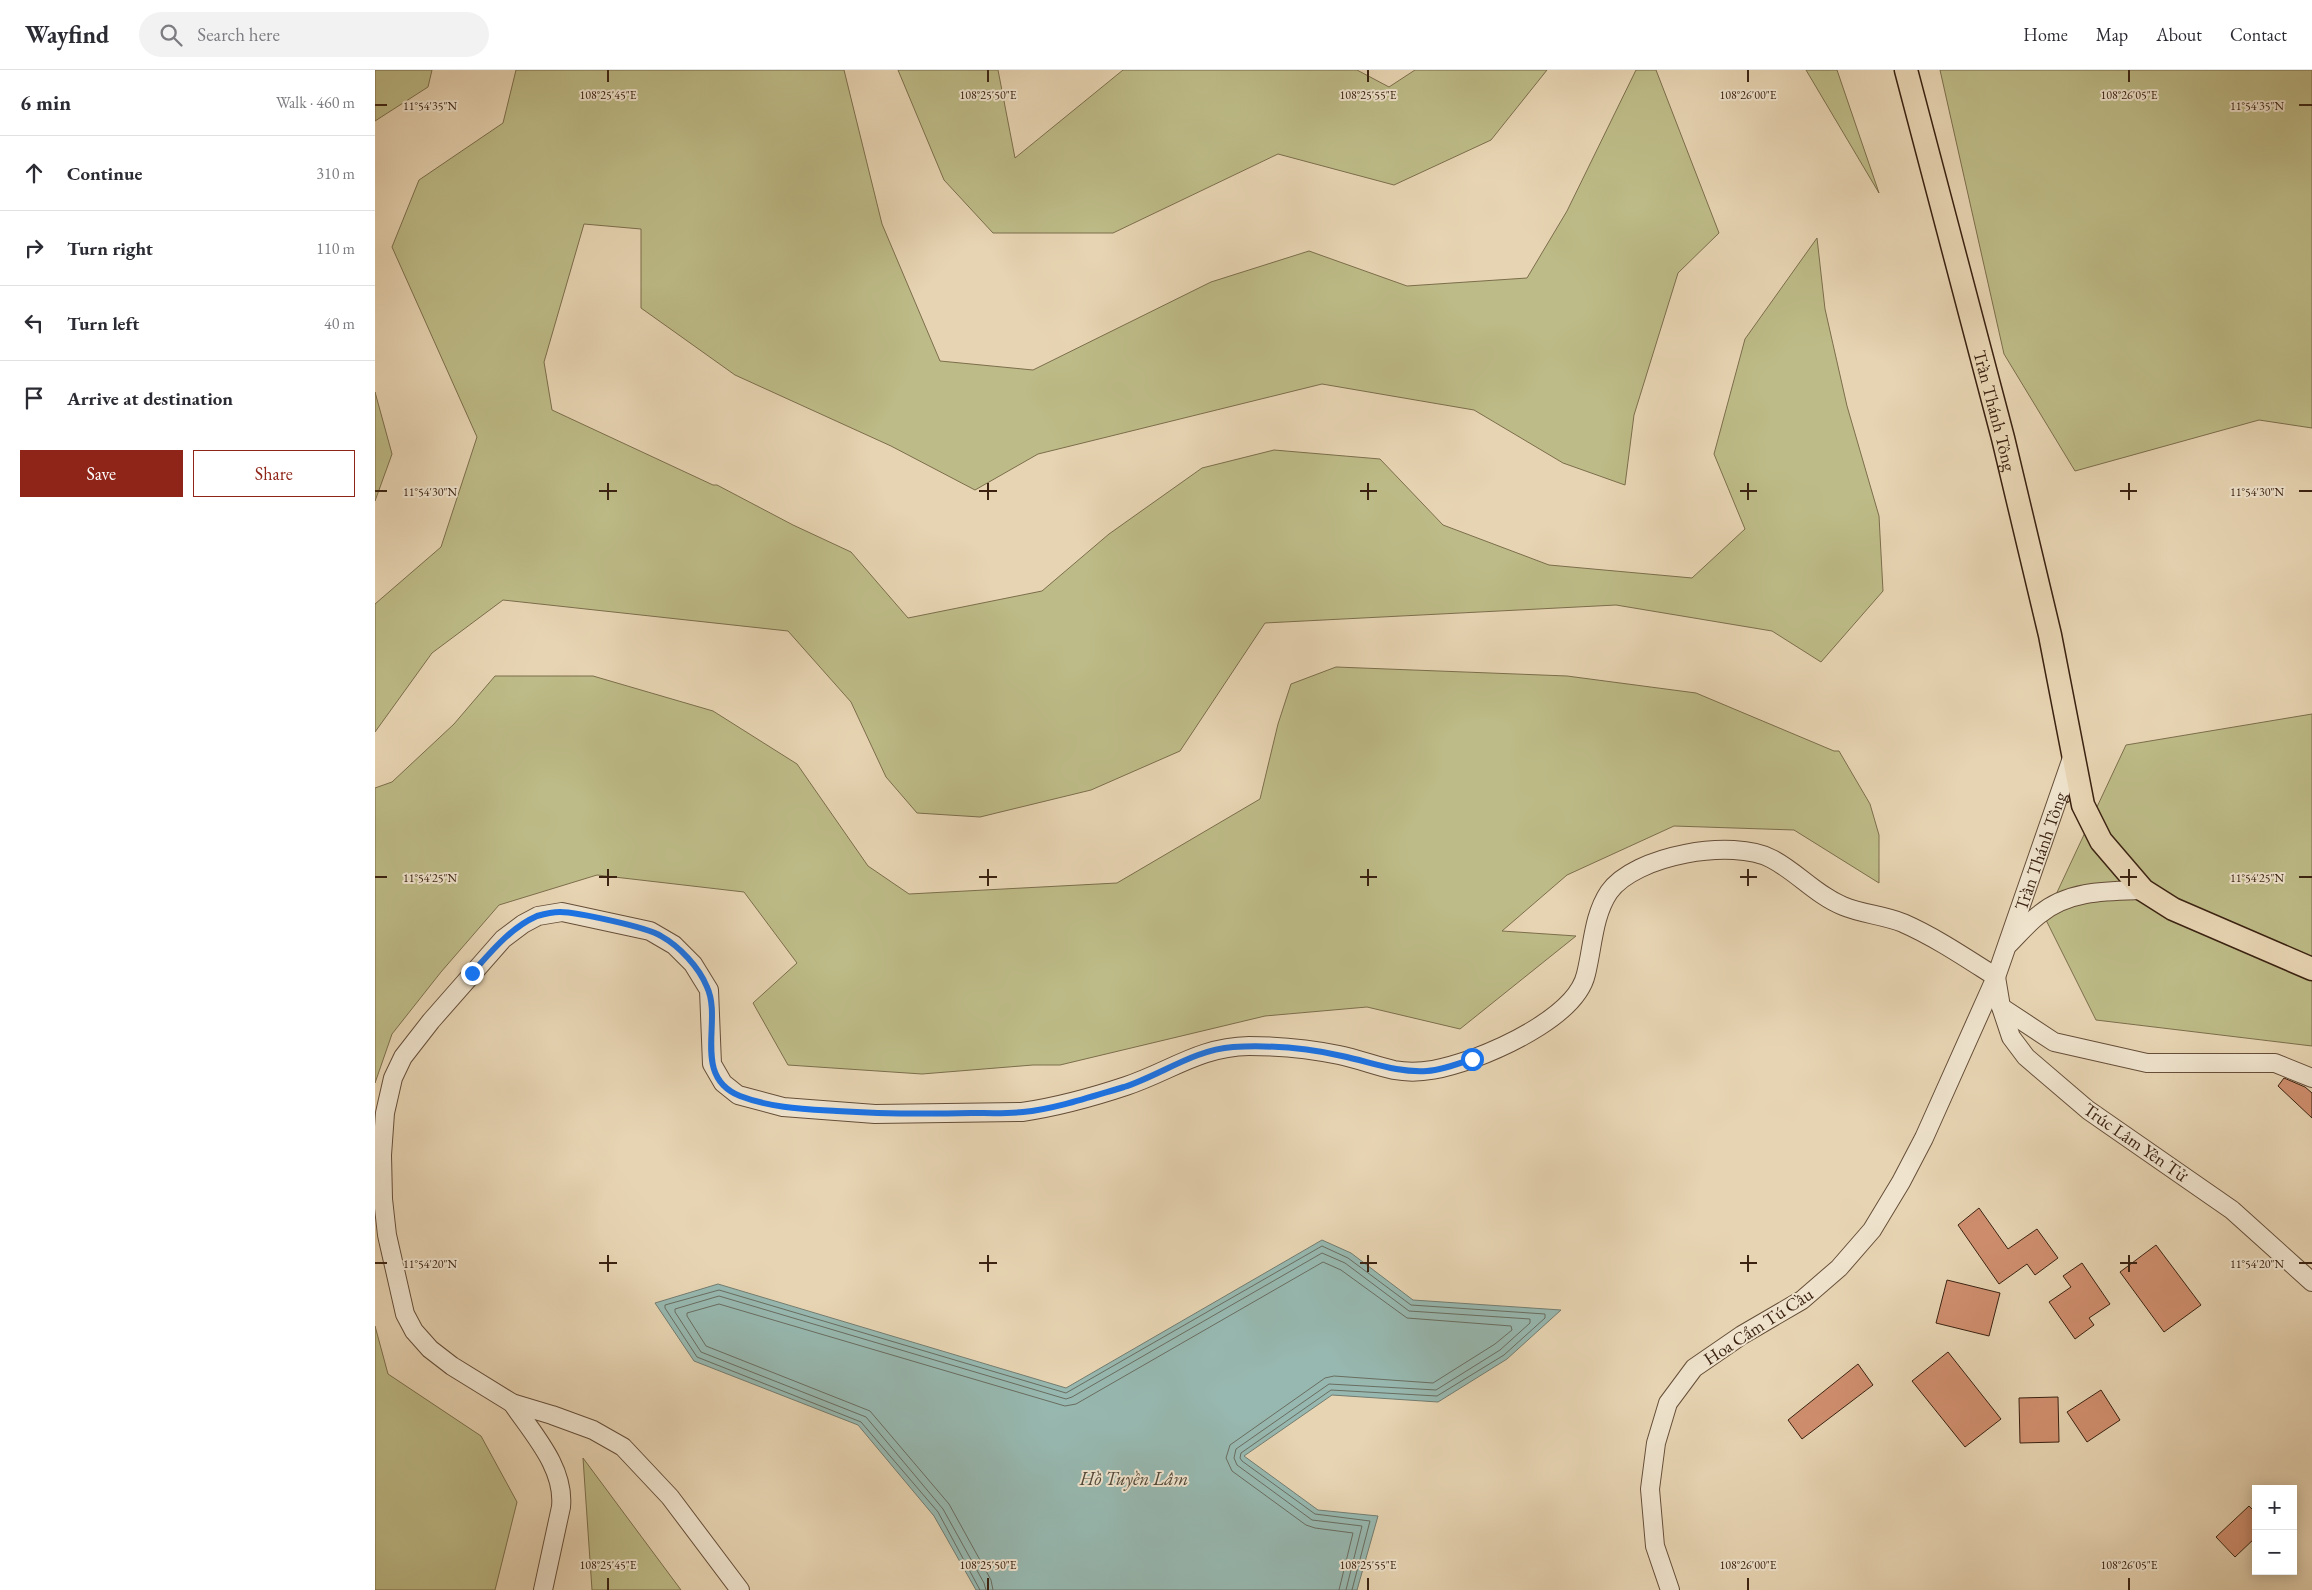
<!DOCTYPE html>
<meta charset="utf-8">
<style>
:root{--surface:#fff;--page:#f2f2f3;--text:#2b2b33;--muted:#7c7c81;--line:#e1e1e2;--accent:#8f2418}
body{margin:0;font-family:"EB Garamond",serif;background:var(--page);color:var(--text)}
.controls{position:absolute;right:15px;bottom:15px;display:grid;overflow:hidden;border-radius:0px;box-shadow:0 2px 12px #0003}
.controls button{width:45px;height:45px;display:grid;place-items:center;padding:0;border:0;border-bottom:1px solid var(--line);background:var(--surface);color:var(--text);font:25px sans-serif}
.stop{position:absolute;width:15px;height:15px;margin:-11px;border:4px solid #1a73e8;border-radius:50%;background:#fff}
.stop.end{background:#1a73e8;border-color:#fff;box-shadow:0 1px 5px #0008}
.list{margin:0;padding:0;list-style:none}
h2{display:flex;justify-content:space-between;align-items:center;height:65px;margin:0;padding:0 20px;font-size:21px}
h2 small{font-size:16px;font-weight:400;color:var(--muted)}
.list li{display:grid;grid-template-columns:32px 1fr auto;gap:15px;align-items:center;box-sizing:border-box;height:75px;padding:0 20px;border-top:1px solid var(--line)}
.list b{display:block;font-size:19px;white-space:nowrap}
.list em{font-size:16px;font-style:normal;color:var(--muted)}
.actions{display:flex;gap:10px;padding:15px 20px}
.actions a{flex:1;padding:11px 0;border:1px solid var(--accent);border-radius:0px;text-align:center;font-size:18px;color:var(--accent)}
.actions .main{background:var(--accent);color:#fff}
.icon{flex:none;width:28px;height:28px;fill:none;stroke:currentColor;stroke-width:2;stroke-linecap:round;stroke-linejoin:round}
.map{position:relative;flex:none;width:1937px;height:1520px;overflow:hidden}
header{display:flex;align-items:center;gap:30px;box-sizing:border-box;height:70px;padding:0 25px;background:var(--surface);border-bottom:1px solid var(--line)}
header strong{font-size:24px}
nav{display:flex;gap:28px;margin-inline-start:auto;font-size:18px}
.search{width:350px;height:45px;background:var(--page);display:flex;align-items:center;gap:12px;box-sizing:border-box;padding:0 18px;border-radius:28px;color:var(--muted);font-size:19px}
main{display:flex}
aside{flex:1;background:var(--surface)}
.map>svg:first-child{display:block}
.green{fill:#bdbb87;stroke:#7c6e4c}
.water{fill:#97b8b0;stroke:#727c70}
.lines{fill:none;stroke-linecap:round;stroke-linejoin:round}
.shore{stroke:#696d60;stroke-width:1}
.building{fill:#d08f6f;stroke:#3b2211}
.minor-casing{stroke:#664e39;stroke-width:20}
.major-casing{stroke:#3b2211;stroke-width:25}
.minor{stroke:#efe3cd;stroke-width:18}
.major{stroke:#e7d4b2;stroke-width:22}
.route{stroke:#1a73e8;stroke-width:6}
.ticks{fill:none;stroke:#3b2211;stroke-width:2}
.labels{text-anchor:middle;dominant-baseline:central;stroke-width:4;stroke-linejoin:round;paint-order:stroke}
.street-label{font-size:18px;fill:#3b2211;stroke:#efe3cd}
.water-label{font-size:19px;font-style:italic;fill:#524839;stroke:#efe3cd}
.ticks-label{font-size:12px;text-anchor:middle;fill:#3b2211;stroke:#efe3cd;stroke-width:4;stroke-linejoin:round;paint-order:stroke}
</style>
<header>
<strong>Wayfind</strong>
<div class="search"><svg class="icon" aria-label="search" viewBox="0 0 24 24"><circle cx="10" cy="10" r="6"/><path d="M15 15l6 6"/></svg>Search here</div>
<nav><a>Home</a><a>Map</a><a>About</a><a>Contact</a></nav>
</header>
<main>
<aside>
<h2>6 min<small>Walk · 460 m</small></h2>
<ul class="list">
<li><svg class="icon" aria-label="ahead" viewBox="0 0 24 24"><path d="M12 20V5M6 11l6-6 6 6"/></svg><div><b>Continue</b></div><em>310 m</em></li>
<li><svg class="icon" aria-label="right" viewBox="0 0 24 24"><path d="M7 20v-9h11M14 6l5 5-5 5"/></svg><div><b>Turn right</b></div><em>110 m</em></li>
<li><svg class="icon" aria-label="left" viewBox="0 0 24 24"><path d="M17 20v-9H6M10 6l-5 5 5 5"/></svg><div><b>Turn left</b></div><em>40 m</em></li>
<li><svg class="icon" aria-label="arrive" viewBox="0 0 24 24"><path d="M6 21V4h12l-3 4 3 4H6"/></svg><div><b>Arrive at destination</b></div></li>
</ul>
<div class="actions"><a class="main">Save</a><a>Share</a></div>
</aside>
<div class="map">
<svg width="1937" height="1520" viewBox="0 0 1937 1520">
<rect width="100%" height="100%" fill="#e7d4b2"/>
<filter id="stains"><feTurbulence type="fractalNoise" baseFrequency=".004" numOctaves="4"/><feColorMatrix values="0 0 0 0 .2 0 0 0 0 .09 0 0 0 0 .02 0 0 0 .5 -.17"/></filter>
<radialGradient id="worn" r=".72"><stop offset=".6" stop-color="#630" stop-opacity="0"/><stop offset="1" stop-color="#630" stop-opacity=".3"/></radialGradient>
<g class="green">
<path d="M0,0H57L53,17L0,51Z"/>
<path d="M141,0H469L507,154L565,291L658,300L836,212L934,181L1032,216L1152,208L1192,141L1261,0H1281L1344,163L1303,203L1259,345L1250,415L1188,393L1099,340L947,314L663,384L600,420L516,376L360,305L266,238V159L209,154L169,292L177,340L338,415H342L418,455L476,482L533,548L667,521L734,464L827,398L899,380L1005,389L1068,455L1174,495L1317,508L1370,459L1339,384L1370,269L1442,168L1450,239L1472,336L1504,446L1508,521L1446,592L1397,561L1241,535L890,553L805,681L716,720L605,747L542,743L511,707L476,632L413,561L128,530L57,583L0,662V534L66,477L102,367L17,177L44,110L128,53Z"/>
<path d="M523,0H623L640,88L748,0H982L1014,17L1040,0H1172L1116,70L1019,115L903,84L738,163H618L569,110Z"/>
<path d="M1431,0H1462L1504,123Z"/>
<path d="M1565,0H1937V358L1884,350L1700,401L1629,284Z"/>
<path d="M0,322L17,384L0,431Z"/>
<path d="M961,597L1192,606L1321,623L1459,681H1464L1495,734L1504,765V813L1419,760L1299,756L1192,805L1127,861L1201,866L1085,959L992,937L890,946L685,995H658L547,1004L413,995L378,933L422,893L369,822L222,805L124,835L66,902L17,964L0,1013V718L17,712L79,654L120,606H218L338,641L422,694L493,796L534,824L742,813L885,729L903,654L916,614Z"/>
<path d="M1937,644V976L1721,950L1670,848L1751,675Z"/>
<path d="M0,1256L13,1304L106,1366L142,1432L120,1520H0Z"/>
<path d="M208,1388L306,1520H217Z"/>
</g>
<path class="water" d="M947,1170L976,1183L1038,1230L1186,1240L1132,1289L1063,1332L957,1325L869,1386L943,1440L1003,1446L982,1520H601L559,1446L483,1355L319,1291L280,1233L343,1214L691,1318Z"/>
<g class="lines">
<g class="shore">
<path d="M605,1520L563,1442L486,1352L322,1287L290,1238V1235L344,1220L691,1323L947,1176L973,1188L1036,1235L1170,1244V1248L1129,1285L1062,1326L956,1320L866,1383L865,1388L867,1391L940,1444L995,1451L977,1520"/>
<path d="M611,1520L609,1513L568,1439L491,1347L326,1282L300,1242V1239L344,1226L691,1329L697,1327L947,1183L970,1193L1034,1241L1155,1249V1253L1125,1280L1061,1320L954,1314L861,1379L859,1388L862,1395L937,1450L987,1456L971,1520"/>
<path d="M618,1520L616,1510L574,1434L495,1341L331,1276L312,1246V1243L344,1234L690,1336L701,1334L948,1192L966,1200L1032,1248L1136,1256L1137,1260L1120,1274L1058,1313L959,1306L950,1308L855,1375L851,1388L857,1401L931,1455L940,1458L978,1463L964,1520"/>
</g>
</g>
<g class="building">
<path d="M1909,1008L1930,1017L1937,1023V1048L1903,1016Z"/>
<path d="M1604,1138L1633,1179L1662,1159L1683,1188L1660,1205L1652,1194L1624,1214L1583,1155Z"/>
<path d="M1781,1175L1826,1235L1789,1262L1745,1202Z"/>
<path d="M1707,1193L1735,1234L1714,1248L1719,1255L1700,1269L1674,1232L1696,1217L1688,1206Z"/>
<path d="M1572,1210L1625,1223L1614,1266L1561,1253Z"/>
<path d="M1573,1282L1626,1349L1590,1377L1537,1311Z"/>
<path d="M1483,1294L1498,1315L1427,1369L1413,1350Z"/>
<path d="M1726,1320L1745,1350L1712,1372L1692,1342Z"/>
<path d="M1683,1327L1684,1372L1645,1373L1644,1328Z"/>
<path d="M1874,1436L1881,1443V1467L1860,1487L1841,1467Z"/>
</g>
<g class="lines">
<defs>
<g id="minor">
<path d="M1634,874C1644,864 1654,852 1665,844C1694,820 1733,821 1768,820"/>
<path d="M1621,907L1626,937L1636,967L1651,987L1713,1040L1857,1140L1937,1212"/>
<path d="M1626,937L1679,972L1772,993H1900L1937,1008"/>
<path d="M137,1333C158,1364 190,1398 186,1437L168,1520"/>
<path d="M365,1520L295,1427L248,1377L218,1360L177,1345L137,1333L77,1296L55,1279L39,1261L30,1244L12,1165L8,1129L7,1085L10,1043L18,1008L28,987L56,951L128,869L148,854L163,846L187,842L275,861L299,875L318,894L334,920L337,994L348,1013L363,1025L408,1037L500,1044L647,1042C681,1037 718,1027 751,1016C796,1001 824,977 874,976C904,976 935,979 964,985C983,989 1001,996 1019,1000C1046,1005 1071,998 1097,989C1132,976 1202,944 1211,904C1218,876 1218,846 1234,822C1260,785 1358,768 1397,789C1422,802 1441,825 1468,836C1487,844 1508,845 1528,853C1560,867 1591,888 1621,907"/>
<path id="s1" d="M1295,1520L1280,1476L1275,1419L1281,1373L1293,1333L1319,1298L1367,1265L1427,1230L1464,1198L1497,1160L1526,1112L1549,1068L1621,907L1698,685"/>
</g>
<g id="major">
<path id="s2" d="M1531,0L1628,368L1675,565L1708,735L1726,771L1768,820L1798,839L1937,899"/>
</g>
</defs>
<use href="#minor" class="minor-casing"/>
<use href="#major" class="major-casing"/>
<use href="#minor" class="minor"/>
<use href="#major" class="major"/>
</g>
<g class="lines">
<path class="route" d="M97,903C116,882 135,858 162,846C169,844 177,842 185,842C201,842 272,857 286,866C304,876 324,897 332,917C348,951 316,1006 365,1026C396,1038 430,1039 462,1041C507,1044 551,1044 596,1043C613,1043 631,1044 648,1042C680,1039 718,1026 749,1017C786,1005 818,980 858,977C894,975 932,978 967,986C996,992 1022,1003 1052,1001C1067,1000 1083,994 1097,989"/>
</g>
<path class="ticks" d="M233,0V12M613,0V12M993,0V12M1373,0V12M1754,0V12M0,35H12M1924,35H1937M233,413V430M613,413V430M993,413V430M1373,413V430M1754,413V430M0,421H12M224,421H242M604,421H622M985,421H1002M1365,421H1382M1745,421H1762M1924,421H1937M233,799V816M613,799V816M993,799V816M1373,799V816M1754,799V816M0,807H12M224,807H242M604,807H622M985,807H1002M1365,807H1382M1745,807H1762M1924,807H1937M233,1185V1202M613,1185V1202M993,1185V1202M1373,1185V1202M1754,1185V1202M0,1193H12M224,1193H242M604,1193H622M985,1193H1002M1365,1193H1382M1745,1193H1762M1924,1193H1937M233,1508V1520M613,1508V1520M993,1508V1520M1373,1508V1520M1754,1508V1520"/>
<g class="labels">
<g class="street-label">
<text stroke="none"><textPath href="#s2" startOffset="352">Trần Thánh Tông</textPath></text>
<text stroke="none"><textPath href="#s1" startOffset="878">Trần Thánh Tông</textPath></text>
<text transform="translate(1761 1072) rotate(35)">Trúc Lâm Yên Tử</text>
<text transform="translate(1383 1256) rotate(-33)">Hoa Cẩm Tú Cầu</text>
</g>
<g class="water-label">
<text x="759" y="1408">Hồ Tuyền Lâm</text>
</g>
</g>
<g class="ticks-label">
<text x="233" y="29">108°25'45"E</text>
<text x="613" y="29">108°25'50"E</text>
<text x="993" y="29">108°25'55"E</text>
<text x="1373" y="29">108°26'00"E</text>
<text x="1754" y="29">108°26'05"E</text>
<text x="55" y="40">11°54'35"N</text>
<text x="1882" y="40">11°54'35"N</text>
<text x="55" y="426">11°54'30"N</text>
<text x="1882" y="426">11°54'30"N</text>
<text x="55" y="812">11°54'25"N</text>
<text x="1882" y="812">11°54'25"N</text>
<text x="55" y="1198">11°54'20"N</text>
<text x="1882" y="1198">11°54'20"N</text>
<text x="233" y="1499">108°25'45"E</text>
<text x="613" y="1499">108°25'50"E</text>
<text x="993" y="1499">108°25'55"E</text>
<text x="1373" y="1499">108°26'00"E</text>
<text x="1754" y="1499">108°26'05"E</text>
</g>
<rect width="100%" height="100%" filter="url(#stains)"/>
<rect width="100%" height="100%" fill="url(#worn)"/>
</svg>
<div class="controls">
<button>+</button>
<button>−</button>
</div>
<div class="stop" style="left:1097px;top:989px"></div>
<div class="stop end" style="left:97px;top:903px"></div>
</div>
</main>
